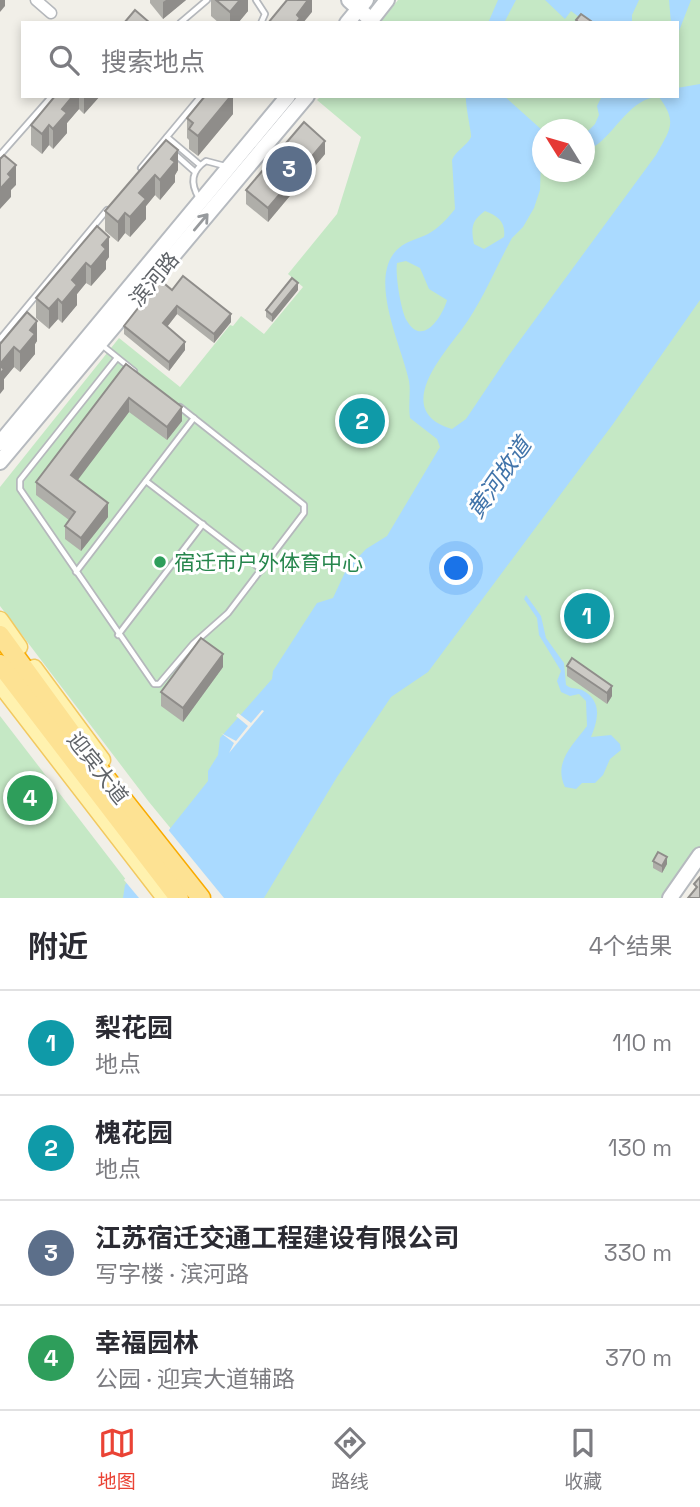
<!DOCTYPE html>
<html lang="zh">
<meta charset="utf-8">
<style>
:root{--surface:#fff;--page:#f2f2f3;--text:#2b2b33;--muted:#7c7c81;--line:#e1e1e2;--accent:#ea4335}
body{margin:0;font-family:"Space Grotesk","Noto Sans SC",sans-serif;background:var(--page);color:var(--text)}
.compass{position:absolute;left:532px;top:119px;width:63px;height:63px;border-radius:50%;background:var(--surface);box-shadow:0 4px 10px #0003;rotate:307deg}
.you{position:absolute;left:457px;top:569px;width:24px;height:24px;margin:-18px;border:5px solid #fff;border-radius:50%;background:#1a73e8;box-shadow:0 0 0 10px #1a73e833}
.badge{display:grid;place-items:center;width:46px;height:46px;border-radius:50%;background:var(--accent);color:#fff;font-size:23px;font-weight:700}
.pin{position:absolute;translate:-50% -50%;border:4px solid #fff;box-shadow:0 2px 7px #0006}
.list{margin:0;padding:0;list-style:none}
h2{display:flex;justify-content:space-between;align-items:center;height:91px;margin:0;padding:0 28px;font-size:30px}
h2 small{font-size:23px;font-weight:400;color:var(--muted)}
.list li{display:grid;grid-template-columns:46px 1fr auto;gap:21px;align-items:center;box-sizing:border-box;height:105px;padding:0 28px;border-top:2px solid var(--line)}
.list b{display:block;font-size:26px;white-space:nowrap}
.list p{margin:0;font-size:23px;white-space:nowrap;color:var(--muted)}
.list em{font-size:23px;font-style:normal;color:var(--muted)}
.icon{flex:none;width:38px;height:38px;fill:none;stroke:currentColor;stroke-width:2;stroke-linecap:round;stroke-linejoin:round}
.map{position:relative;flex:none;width:700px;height:898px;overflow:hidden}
.search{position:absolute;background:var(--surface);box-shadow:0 4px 10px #0003;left:21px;right:21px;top:21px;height:77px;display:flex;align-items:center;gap:18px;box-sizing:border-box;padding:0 24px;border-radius:0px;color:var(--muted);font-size:26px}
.sheet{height:511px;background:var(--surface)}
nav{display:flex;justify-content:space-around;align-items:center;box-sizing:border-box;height:98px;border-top:2px solid var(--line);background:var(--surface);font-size:19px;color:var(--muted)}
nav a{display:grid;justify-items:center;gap:4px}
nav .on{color:var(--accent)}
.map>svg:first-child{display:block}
.green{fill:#c5e8c5;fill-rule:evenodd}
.water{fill:#aadaff;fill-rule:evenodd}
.pier{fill:#f1efe8}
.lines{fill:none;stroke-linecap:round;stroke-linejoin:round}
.lane-casing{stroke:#b5b8bc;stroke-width:8}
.street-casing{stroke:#b5b8bc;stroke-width:13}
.secondary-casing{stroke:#b6babf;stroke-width:18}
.primary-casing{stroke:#f2c960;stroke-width:19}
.highway-casing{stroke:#f9ab00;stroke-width:21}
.lane{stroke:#fff;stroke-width:4.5}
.street{stroke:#fff;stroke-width:10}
.secondary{stroke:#fff;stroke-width:14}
.primary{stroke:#fff2af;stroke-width:16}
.highway{stroke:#fde293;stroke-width:18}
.wall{fill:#afaea9}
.shaded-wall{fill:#8f8d8a}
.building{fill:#cccac5;stroke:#8f8d8a;stroke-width:2}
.oneway{stroke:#979a9d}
.leisure-dot{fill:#2e9e5b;stroke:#fff;stroke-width:2.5}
.labels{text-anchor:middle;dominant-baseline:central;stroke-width:6;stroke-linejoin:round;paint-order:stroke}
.street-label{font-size:21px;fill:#5f6368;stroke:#fff}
.leisure-label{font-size:21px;fill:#27864d;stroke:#fff;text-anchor:start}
.water-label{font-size:23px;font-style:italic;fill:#4174aa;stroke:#fff}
</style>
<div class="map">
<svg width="700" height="898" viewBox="0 0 700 898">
<rect width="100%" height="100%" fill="#f1efe8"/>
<g class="green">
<path d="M398,0H700V855L669,898H228L149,802L0,606V487L119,338L180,387L230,325L233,326L241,316L264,334L303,287L288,274L337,214L361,137L317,100L321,96H677V23H380ZM542,130H584V172H542Z"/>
<path d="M0,716L140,898H0Z"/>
</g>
<g class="water">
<path d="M498,0H516L504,23H488Z"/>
<path d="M545,0H639L632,15V23H587L571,11L565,19Z"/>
<path d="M669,0H691L677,36V23H671Z"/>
<path d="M700,84V300L613,424L428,672L391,697L337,777L264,898H123L125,885L208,781V771L218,755L220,738L272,679L273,671L317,603L333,598L346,570L366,549L387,536L440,447L437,439L410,418C408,405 411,392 409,381C402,346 366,276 399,248C407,241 418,239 428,234C439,228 447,219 455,209L452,160C456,150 467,146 471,137C472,135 465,105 466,96H504L542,130L540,190L534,208L523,227L512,238C496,267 482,302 462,329C442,356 392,411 452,429L466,419L509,355L656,155C670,129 678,123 659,97C631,97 616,132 595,146L585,144V134L595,124L599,115L597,106L602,96H677V88ZM485,211C498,216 506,222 504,237L484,249L474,244C471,228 471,221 485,211ZM406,261L420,268L429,289L447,300C443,315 423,348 407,321C401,312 395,274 397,263Z"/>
<path d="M526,595L541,616L546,638L564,663L566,685C572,690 575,687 582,690C603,701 598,720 591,737L611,735L620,744L621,750L610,759L603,775L595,783H582L576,789L565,787C553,762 573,745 587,726L586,701L579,694L570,696L561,692L557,681L561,671L539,635L537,618L524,599Z"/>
</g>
<g class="pier">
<path d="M262,710L264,711L229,753L234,743L221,733L236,741L248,726L236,716L238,713L251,723Z"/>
<path d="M166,827L224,898H139L124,880Z"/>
</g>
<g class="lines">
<defs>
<g id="lane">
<path d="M256,0L265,14L261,23"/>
<path d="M180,23L207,0"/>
<path d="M167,137L200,165"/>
<path d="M0,155L52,96"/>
<path d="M176,155L194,171"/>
<path d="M141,168L201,96"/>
<path d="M199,198C190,183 191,171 206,161L225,166"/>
<path d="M0,339L107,210"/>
<path d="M103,346L134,371"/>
<path d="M117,358L20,480V489L154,684H159L193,644L228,613L304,513V505L180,407"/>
<path d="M146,481L262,570"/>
<path d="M76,572L194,418"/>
<path d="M118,635L203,524"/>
</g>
<path id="street" d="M36,0L51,13"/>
<g id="secondary">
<path d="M349,0L371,20"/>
<path d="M347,23L366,0"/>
<path d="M369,23L387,0"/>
<path d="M0,443L288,96"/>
<path d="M0,462L307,96"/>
<path d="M670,898L700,855"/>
</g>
<g id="primary">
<path d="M0,620L19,647"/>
<path d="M34,668L102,760"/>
<path d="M0,684L165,898"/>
</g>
<g id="highway">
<path d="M0,635L80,745L201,898"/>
<path d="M0,664L179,898"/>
</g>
</defs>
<use href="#lane" class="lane-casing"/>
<use href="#street" class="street-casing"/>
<use href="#secondary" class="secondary-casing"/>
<use href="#primary" class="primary-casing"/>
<use href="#highway" class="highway-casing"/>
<use href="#lane" class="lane"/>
<use href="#street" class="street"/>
<use href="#secondary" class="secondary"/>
<use href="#primary" class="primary"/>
<use href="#highway" class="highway"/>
</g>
<g class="wall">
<path d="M150,0H186L163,19L150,3Z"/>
<path d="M211,0H248V11L238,23H219L211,16Z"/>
<path d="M55,96H100L84,114L79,109L67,123V133L53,149L49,145L42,154L31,145V125Z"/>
<path d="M233,96V114L198,156L189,149V140L187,138V118Z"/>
<path d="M166,140L178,170L175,175V182L160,200L155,195L146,206V219L130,237L125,233L118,242L105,231V211Z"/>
<path d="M325,154L268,222L246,204V190Z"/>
<path d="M97,226L109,257L106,261V269L91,286L86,283L77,294V305L62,323L58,319L49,329L36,318V298Z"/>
<path d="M172,290L231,322L214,343L177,314L167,327L185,350L169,371L124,334V326Z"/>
<path d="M298,290L272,322L266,317V310Z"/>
<path d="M37,341L35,344V354L20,372L14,367L4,379V389L0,344Z"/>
<path d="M126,364L182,421L167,440L129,412L77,480L108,517L81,551L65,539V526L69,520L36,495V482Z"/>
<path d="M567,666L612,696L607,704L567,676Z"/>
<path d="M223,667L183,722L161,706V692Z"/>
<path d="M653,861L667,864L662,873L653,868Z"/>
</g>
<g class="shaded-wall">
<path d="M0,0H5V6L0,12Z"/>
<path d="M166,0H186L163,19V2Z"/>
<path d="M240,0H248V11L238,23H230V12Z"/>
<path d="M308,0H312V12L303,23H296L297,15Z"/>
<path d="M73,96H79V109L67,123V133L53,149V129L62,109Z"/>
<path d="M84,96H100L84,114Z"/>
<path d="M231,96H233V114L198,156V136Z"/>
<path d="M49,125V145L42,154V134Z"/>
<path d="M325,141V154L268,222V208Z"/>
<path d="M178,150V170L175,175V182L160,200V180L171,159Z"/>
<path d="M16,165V185L11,190V197L0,209V189L8,174Z"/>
<path d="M155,175V195L146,206V219L130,237V217L139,193Z"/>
<path d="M125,213V233L118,242V222Z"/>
<path d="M109,237V257L106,261V269L91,286V267L102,245Z"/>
<path d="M86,263V283L77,294V305L62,323V303L72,280Z"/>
<path d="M298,283V290L272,322V315Z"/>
<path d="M58,299V319L49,329V309Z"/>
<path d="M177,306V314L163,332V323Z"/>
<path d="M231,314V322L214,343V334Z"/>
<path d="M37,321V341L35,344V354L20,372V352L30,330Z"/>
<path d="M185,342V350L169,371V362Z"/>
<path d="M14,347V367L4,379V389L0,394V364Z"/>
<path d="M129,398V412L71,489V475Z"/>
<path d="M182,407V421L167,440V427Z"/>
<path d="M108,503V517L81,551V538Z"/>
<path d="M223,654V667L183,722V708Z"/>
<path d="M612,686V696L607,704V693Z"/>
<path d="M667,857V864L662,873V866Z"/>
</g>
<g class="building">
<path d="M216,0H240L230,12Z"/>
<path d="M287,0H308L297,15L300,18L296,23H268Z"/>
<path d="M135,10L150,23H124Z"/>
<path d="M581,14L591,21L590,23H579L576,20Z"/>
<path d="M55,96H73L62,109L67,113L53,129L49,125L42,134L31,125Z"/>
<path d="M205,96H231L198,136L189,129L193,123L187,118Z"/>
<path d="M304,122L325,141L268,208L246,190Z"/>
<path d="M166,140L178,150L171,159L175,162L160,180L155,175L139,193L146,199L130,217L125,213L118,222L105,211Z"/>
<path d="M4,155L16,165L8,174L11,177L0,189V159Z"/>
<path d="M97,226L109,237L102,245L106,249L91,267L86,263L72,280L77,285L62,303L58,299L49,309L36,298Z"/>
<path d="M183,276L231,314L214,334L177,306L163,323L185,342L169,362L124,326L160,280L172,290Z"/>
<path d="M292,278L298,283L272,315L266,310Z"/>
<path d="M27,312L37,321L30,330L35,334L20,352L14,347L0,364V344Z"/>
<path d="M126,364L182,407L167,427L129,398L71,475L108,503L81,538L65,526L75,512L36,482Z"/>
<path d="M0,366L4,369L0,374Z"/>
<path d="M201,638L223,654L183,708L161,692Z"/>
<path d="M572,658L612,686L607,693L567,666Z"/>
<path d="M658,852L667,857L662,866L653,861Z"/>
<path d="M700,877V898H688L697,887L694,884Z"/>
</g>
<defs><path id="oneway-shaft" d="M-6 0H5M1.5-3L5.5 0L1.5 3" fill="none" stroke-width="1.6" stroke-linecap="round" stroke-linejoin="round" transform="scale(1.75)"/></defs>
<use class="oneway" href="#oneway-shaft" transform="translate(201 222) rotate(-50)"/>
<circle class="leisure-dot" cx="160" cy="562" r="7"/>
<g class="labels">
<g class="street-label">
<text transform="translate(154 279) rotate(-50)">滨河路</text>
<text transform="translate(98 768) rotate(52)">迎宾大道</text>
</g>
<g class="leisure-label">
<text x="174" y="562">宿迁市户外体育中心</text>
</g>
<g class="water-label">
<text transform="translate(499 478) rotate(-55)">黄河故道</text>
</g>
</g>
</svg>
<svg class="compass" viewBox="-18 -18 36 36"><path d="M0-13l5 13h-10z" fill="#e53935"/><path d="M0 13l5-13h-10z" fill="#7c7c81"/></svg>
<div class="you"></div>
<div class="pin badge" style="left:587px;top:616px;background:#0f9aa8">1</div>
<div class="pin badge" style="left:362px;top:421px;background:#0f9aa8">2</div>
<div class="pin badge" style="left:289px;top:169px;background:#5c6f8a">3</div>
<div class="pin badge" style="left:30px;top:798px;background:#2e9e5b">4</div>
<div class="search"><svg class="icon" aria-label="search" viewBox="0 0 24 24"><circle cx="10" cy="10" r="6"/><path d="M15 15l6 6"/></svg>搜索地点</div>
</div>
<section class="sheet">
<h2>附近<small>4个结果</small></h2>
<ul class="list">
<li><span class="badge" style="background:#0f9aa8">1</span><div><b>梨花园</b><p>地点</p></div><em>110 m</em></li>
<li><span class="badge" style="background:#0f9aa8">2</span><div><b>槐花园</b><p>地点</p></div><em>130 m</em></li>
<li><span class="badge" style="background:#5c6f8a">3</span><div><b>江苏宿迁交通工程建设有限公司</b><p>写字楼 · 滨河路</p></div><em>330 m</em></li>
<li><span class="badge" style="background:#2e9e5b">4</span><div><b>幸福园林</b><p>公园 · 迎宾大道辅路</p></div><em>370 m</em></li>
</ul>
</section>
<nav>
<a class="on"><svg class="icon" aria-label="map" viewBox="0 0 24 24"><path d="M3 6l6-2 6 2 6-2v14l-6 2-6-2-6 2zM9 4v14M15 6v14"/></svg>地图</a>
<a><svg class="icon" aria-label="directions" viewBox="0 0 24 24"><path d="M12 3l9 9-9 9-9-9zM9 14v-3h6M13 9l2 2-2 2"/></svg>路线</a>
<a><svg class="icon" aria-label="saved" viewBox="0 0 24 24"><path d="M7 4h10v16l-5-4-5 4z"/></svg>收藏</a>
</nav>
